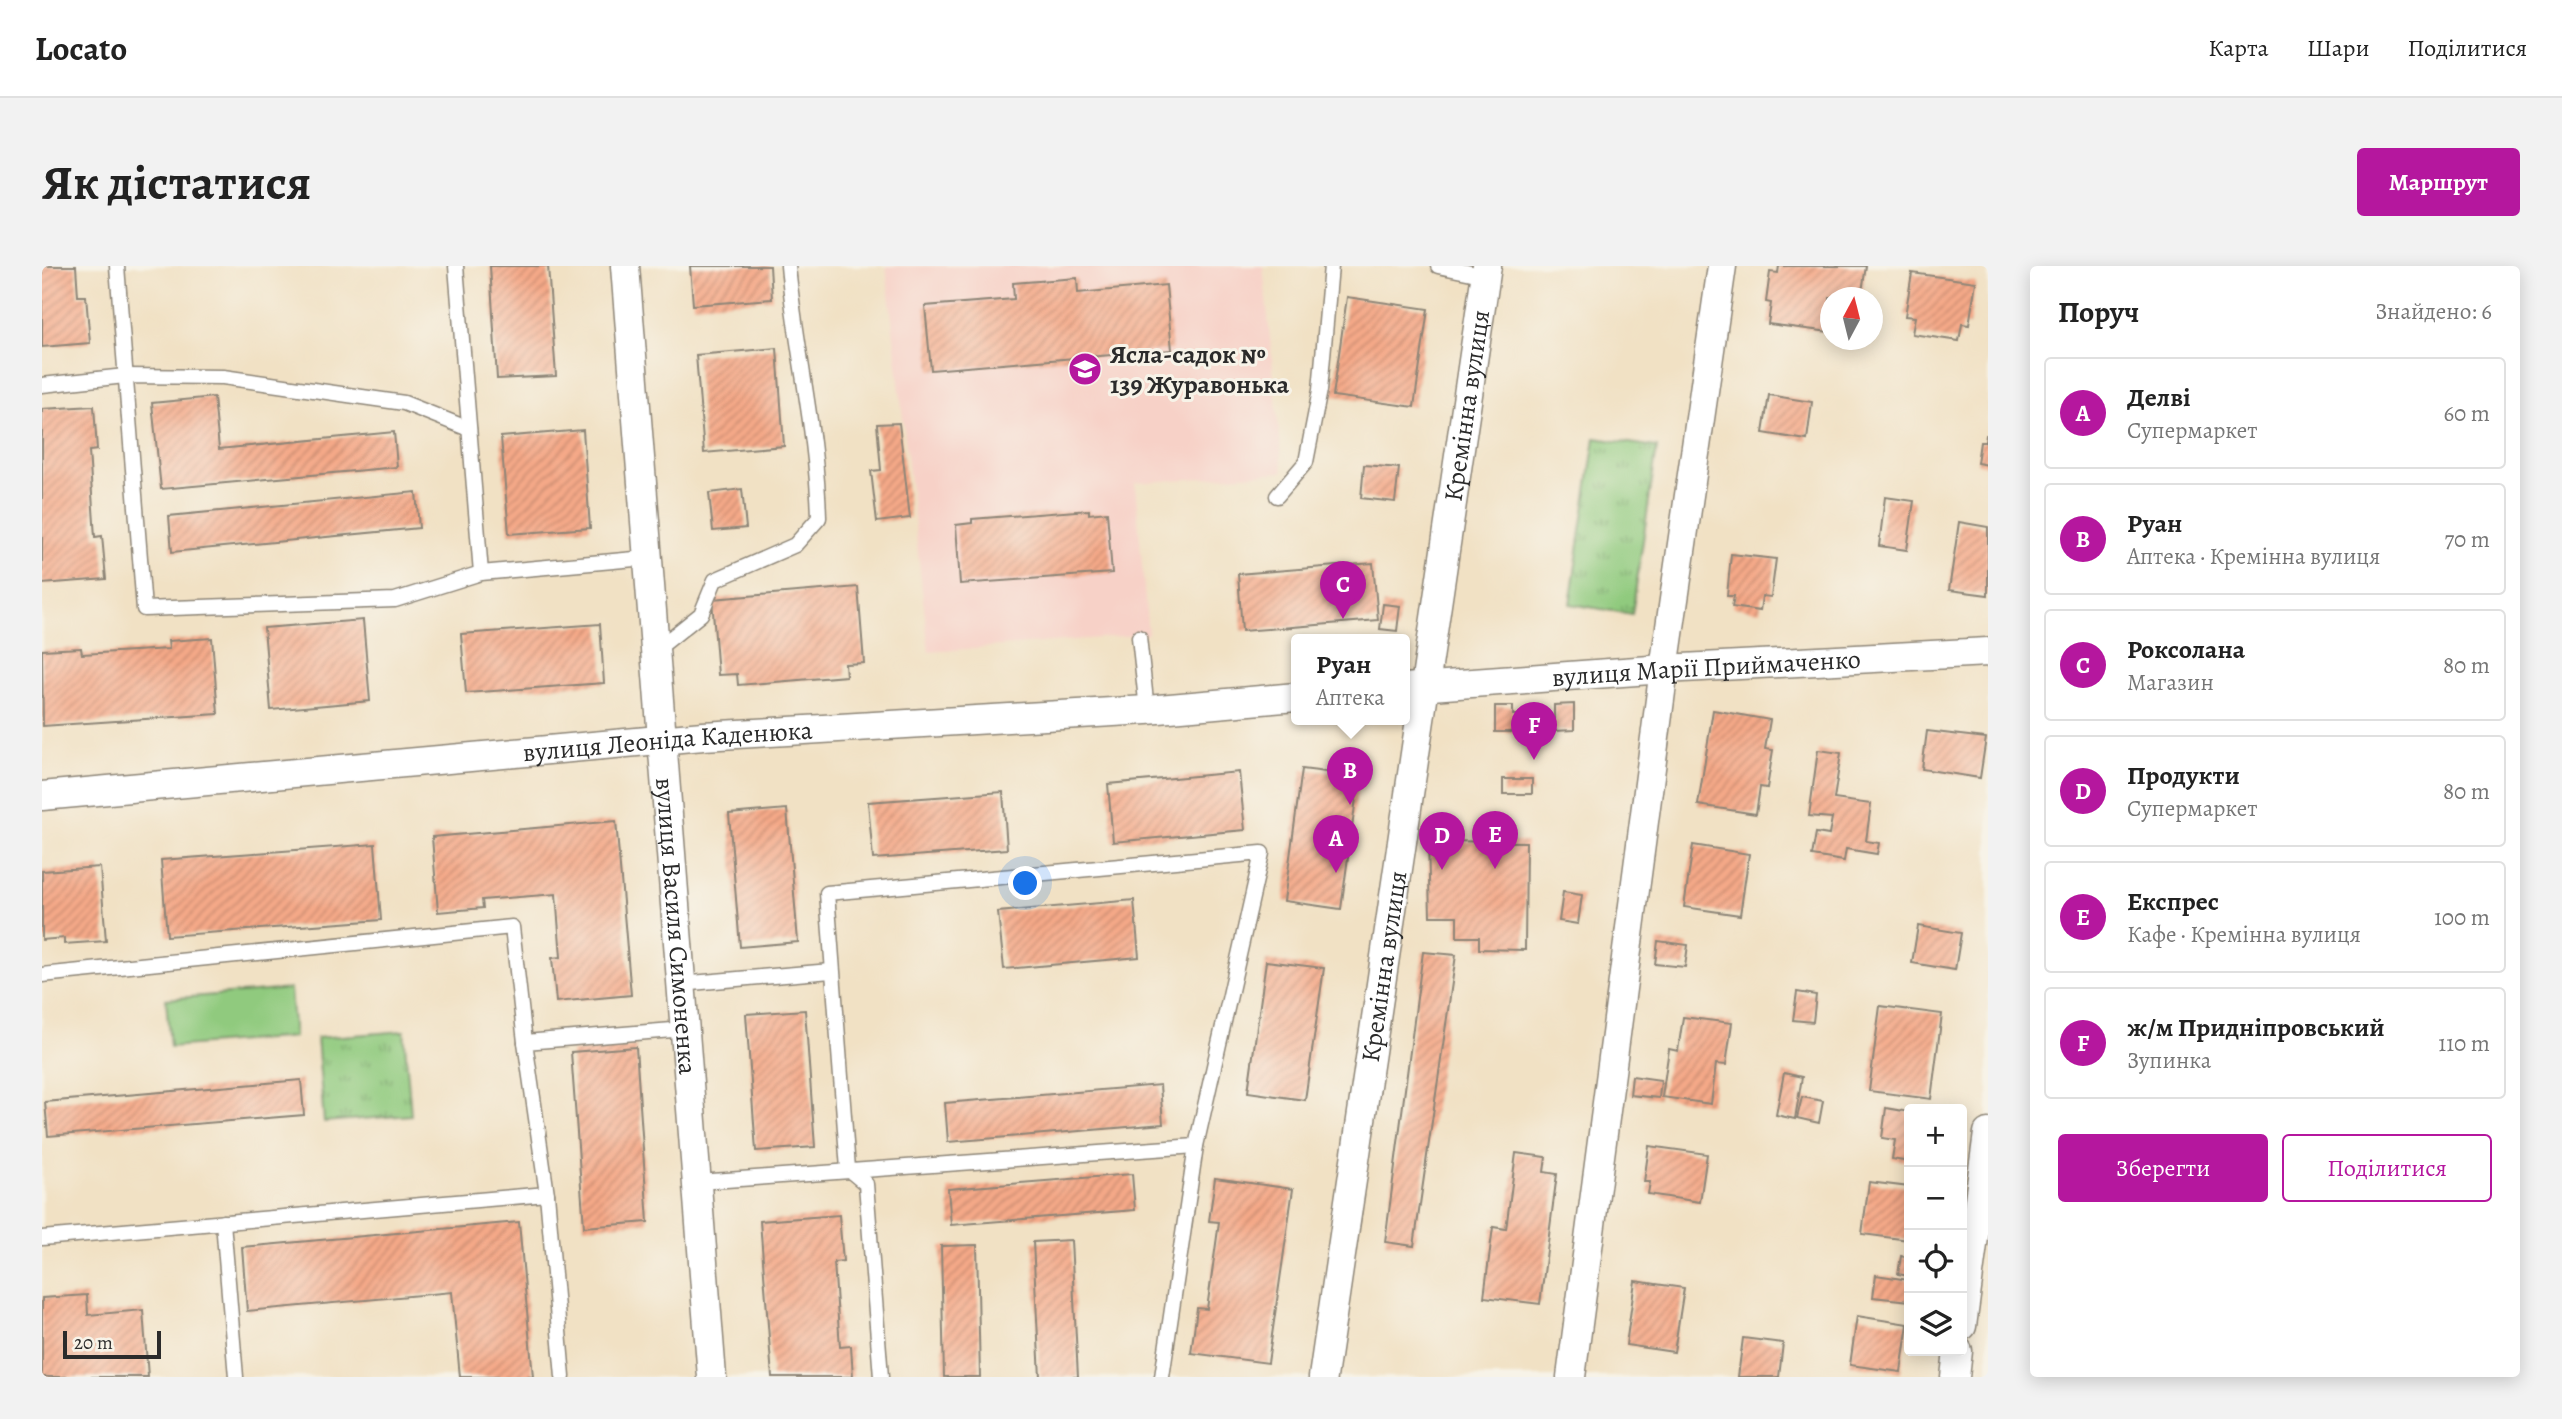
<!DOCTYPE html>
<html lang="uk">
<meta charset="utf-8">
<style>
:root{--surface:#fff;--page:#f2f2f2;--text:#222;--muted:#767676;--line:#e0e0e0;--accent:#b5179e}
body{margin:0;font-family:Alegreya,serif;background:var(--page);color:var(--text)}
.controls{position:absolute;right:21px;bottom:21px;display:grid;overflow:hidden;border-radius:7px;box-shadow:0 4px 18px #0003}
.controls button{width:63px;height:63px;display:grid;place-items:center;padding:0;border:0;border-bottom:2px solid var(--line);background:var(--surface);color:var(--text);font:35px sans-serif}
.compass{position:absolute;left:1778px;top:21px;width:63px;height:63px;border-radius:50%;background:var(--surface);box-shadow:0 4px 18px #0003;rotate:7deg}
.scale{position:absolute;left:21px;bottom:18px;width:98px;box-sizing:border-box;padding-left:7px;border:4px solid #2b2b2b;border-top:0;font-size:19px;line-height:24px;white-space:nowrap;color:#2b2b2b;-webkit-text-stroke:5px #f7f3e8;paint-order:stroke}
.you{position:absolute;left:984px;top:618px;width:24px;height:24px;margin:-18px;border:5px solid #fff;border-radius:50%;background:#1a73e8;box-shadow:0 0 0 10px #1a73e833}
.badge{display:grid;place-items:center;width:46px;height:46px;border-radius:50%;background:var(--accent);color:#fff;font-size:23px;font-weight:700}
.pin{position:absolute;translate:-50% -58px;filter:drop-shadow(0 2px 4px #0008)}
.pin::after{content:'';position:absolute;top:37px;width:24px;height:21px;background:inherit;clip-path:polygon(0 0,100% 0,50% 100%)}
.popup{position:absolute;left:1249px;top:368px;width:119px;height:91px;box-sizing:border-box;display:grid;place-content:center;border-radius:7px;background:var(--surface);filter:drop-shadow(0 2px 5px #0005);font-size:23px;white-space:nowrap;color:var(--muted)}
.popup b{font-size:26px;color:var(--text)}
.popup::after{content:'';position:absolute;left:50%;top:100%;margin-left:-14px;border:14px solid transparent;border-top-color:var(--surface)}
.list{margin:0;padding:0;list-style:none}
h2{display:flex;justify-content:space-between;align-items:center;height:91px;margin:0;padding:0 28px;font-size:30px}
h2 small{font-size:23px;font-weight:400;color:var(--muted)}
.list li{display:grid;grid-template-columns:46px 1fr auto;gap:21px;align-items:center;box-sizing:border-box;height:112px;margin:0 14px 14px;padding:0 14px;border:2px solid var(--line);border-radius:7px}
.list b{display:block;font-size:26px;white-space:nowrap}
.list p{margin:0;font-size:23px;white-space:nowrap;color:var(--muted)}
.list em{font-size:23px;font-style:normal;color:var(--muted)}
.actions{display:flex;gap:14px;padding:21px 28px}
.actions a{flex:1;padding:16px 0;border:2px solid var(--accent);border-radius:7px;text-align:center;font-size:24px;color:var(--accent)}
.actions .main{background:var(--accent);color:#fff}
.icon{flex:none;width:38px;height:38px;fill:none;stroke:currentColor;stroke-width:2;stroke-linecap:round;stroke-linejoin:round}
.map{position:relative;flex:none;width:1946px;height:1111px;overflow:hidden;border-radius:7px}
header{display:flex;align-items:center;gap:42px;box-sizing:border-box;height:98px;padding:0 35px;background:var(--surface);border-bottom:2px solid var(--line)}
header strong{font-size:33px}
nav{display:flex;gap:38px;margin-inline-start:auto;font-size:24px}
.intro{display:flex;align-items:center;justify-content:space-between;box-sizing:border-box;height:168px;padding:0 42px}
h1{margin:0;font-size:49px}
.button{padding:18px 32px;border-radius:7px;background:var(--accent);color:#fff;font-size:24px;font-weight:700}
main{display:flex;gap:42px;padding:0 42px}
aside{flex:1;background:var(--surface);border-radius:7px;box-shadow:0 4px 18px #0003}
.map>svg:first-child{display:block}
.built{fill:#f7d1c7}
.grass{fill:#90ca7e;stroke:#5e7a54;stroke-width:2}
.park{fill:url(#park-tufts);stroke:#5e7a54;stroke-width:2}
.building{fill:url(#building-hatch)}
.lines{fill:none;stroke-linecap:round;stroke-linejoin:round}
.lane-casing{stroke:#8e8678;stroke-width:17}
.street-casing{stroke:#8e8678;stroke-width:31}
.lane{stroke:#fff;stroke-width:14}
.street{stroke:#fff;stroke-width:28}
.labels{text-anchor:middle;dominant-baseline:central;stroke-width:6;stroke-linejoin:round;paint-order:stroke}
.poi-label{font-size:26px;font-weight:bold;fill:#2b2b2b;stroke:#f7f3e8;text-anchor:start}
.street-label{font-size:26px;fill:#2b2b2b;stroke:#f7f3e8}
</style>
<header>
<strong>Locato</strong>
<nav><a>Карта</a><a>Шари</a><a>Поділитися</a></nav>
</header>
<div class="intro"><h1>Як дістатися</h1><a class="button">Маршрут</a></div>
<main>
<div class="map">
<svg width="1946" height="1111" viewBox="0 0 1946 1111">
<defs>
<pattern id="park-tufts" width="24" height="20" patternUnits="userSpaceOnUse" patternTransform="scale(1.75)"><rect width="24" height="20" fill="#90ca7e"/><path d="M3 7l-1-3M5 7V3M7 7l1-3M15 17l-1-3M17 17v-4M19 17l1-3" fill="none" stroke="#76a467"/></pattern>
<pattern id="building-hatch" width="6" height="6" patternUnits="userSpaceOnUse" patternTransform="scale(1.75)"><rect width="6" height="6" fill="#f5a988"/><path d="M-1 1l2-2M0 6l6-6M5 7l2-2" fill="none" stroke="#c78a6f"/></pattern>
</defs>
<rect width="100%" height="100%" fill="#f7f3e8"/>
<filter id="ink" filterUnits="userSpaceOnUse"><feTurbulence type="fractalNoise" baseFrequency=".0143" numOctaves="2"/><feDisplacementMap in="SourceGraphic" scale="14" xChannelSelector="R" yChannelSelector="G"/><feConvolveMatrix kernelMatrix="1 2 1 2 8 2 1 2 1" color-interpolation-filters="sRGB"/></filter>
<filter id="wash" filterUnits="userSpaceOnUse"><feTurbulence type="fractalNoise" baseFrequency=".00686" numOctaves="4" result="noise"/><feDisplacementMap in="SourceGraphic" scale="28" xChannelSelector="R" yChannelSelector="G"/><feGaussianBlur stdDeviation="1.57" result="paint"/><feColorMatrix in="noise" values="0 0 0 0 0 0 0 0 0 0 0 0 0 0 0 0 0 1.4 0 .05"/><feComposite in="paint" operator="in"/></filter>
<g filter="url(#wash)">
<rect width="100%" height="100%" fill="#f1e1c4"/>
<path class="built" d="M844,0H1221L1241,206L1093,217L1106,368L887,386Z"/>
<path class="grass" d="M248,723L252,771L128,781L124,733Z"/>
<g class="park">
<path d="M1553,172L1615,181L1590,348L1528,338Z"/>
<path d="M362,765L369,849L282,856L275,772Z"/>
</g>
<g id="blocks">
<g class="building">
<path d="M0,0H34L36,30H44L48,77L0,81Z"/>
<path d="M448,0H506L514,110L455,113Z"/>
<path d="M648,0H728L730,33L651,39Z"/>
<path d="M1737,0H1824L1819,32H1788V66L1726,58L1729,37L1724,36L1728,6L1736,7Z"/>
<path d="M1870,7L1934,16L1927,59L1920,58L1917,75L1870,68L1873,51L1863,50Z"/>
<path d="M1035,12L1036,27L1124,19L1130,84L889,104L883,40L972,33L971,17Z"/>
<path d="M1305,31L1386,43L1372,141L1291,130Z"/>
<path d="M735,82L742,180L662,187L654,89Z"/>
<path d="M1727,129L1770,136L1765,174L1721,167Z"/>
<path d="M172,131L177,183L352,166L355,201L119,223L110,137Z"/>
<path d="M52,140L55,184L47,185L53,271L60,270L64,313L0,318V143Z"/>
<path d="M857,157L868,252L835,256L829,205L839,204L835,158Z"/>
<path d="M541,164L548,262L467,268L459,171Z"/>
<path d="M1944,169H1946V199L1935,197L1938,176H1943Z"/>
<path d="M1322,199L1357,202L1353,236L1319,232Z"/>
<path d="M700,223L704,262L671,265L667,227Z"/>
<path d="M374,226L377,262L130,286L127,250Z"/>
<path d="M1843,231L1872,235L1865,284L1837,280Z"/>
<path d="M1047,244V248L1065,246L1070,307L918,318L914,259L930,257V253Z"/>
<path d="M1917,256L1946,261V329L1907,324Z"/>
<path d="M1689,288L1734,293L1729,331L1720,330L1718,345L1690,341L1692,330H1685Z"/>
<path d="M1331,297L1336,354L1200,365L1196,308Z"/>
<path d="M816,321L822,397L803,398L804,410L696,419L695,408L676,409L670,333Z"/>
<path d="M1341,338L1358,340L1355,365L1338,363Z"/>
<path d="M321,354L328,435L229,444L222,362Z"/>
<path d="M558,358L562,417L424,427L419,368Z"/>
<path d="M170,372L176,448L1,460L0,384L39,382L40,388L127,383L126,375Z"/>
<path d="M1532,438V464L1512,465V439Z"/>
<path d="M1453,440H1471V449H1496V466H1453Z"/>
<path d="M1671,444L1728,454L1723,483L1731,484L1725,522L1718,521L1714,548L1656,539Z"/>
<path d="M1885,465L1944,472L1938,512L1880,503Z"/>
<path d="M1776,484L1799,487L1792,533L1829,538L1824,575L1837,577L1835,588L1804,583L1802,595L1770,590L1774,567L1787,569L1790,552L1767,550Z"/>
<path d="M1260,503L1317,510L1299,643L1242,635Z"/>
<path d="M1197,506L1203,564L1071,576L1066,518Z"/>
<rect x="1461" y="513" width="29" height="15"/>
<path d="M961,526L965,583L831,593L826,536Z"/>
<path d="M745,543L756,676L698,681L687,548Z"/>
<path d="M574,555L589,729L514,736L510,692L519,691L514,628L440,634L441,642L396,646L390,571Z"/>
<path d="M1386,575L1484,576L1483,684L1437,683V671H1415V650H1388Z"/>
<path d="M333,578L339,654L125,670L119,594Z"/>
<path d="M1651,579L1707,588L1698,649L1642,641Z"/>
<path d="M58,601L64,675L22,678V672L0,674V605Z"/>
<path d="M1521,626L1540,629L1536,658L1517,655Z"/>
<path d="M1092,634L1097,691L962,703L956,646Z"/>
<path d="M1876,660L1919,667L1913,704L1870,697Z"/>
<path d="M1616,675L1646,679L1643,701L1613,698Z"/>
<path d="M1381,686L1414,689L1372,980L1343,976Z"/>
<path d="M1224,695L1282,702L1263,834L1206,826Z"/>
<path d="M1755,726L1774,729L1771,756L1751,754Z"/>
<path d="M1838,740L1900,748L1889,833L1827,825Z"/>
<path d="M763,744L773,881L714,885L704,748Z"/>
<path d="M1641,751L1690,757L1684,799L1674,798L1669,838L1620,831L1627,783L1636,785Z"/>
<path d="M594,781L606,956L542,961L529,786Z"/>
<path d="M1742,807L1760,811L1753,853L1734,849Z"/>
<path d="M1590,810L1619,814L1617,832L1588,829Z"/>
<path d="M259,814L262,849L6,870L3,836Z"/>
<path d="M1118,819L1121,858L906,876L903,837Z"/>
<path d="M1760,831L1781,835L1777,857L1755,852Z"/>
<path d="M1844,842L1867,846V896L1850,893L1853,874L1840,872Z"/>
<path d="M1607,880L1665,888L1658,936L1606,928L1608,916H1602Z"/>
<path d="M1474,887L1504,891L1502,906L1515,908L1498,1038L1442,1031L1451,961L1464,963Z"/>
<path d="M1090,908L1093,944L909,959L906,923Z"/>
<path d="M1173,912L1251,923L1226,1097L1149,1087L1155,1042L1165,1043L1177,956L1167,955Z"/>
<path d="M1827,916L1867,921V974L1820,968Z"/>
<path d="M797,949L801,995L792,996L798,1081L809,1080L811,1111H730L718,955Z"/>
<path d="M477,956L491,1111H418L410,1026L205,1045L200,981Z"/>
<path d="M1029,974L1036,1111H998L991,976Z"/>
<path d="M935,979L938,1111H902L899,980Z"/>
<path d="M1859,990L1867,992V1010L1856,1008Z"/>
<path d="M1834,1009L1867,1014V1035L1831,1031Z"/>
<path d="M1593,1015L1642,1022L1632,1086L1584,1079Z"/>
<path d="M45,1029L46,1049L101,1044L106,1111H0V1032Z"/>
<path d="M1815,1050L1866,1058L1859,1106L1808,1099Z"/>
<path d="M1701,1072L1741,1077L1737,1111H1696Z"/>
</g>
</g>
</g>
<g filter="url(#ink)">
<use href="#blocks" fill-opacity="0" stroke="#8e8678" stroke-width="2"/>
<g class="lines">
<defs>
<g id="lane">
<path d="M75,0L102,343L353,334L439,307L414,0"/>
<path d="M1396,0L1444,10"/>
<path d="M0,119L83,110L181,111L362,137L427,163"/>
<path d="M1235,230L1264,196L1278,124L1289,0"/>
<path d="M439,307L604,292"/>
<path d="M1097,371L1105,444"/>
<path d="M614,384L659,348L673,314L753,279L777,252C775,168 754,84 746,0"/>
<path d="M0,709L470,661L483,776"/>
<path d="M638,718L789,705"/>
<path d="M656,916L1154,880"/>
<path d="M181,956L194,1111"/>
<path d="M0,972L505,928"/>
<path d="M521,1111L505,928L483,776L643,763"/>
<path d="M839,1111L824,918L806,903L785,627L1220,587L1154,880L1120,1111"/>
</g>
<g id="street">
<path id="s1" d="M583,0L670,1111"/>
<path id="s2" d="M1362,422L1622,403L1946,386"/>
<path id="s3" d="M0,530L661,470L1105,444L1254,431"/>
<path d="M1920,1060L1946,867"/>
<path id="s4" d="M1281,1111L1445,0"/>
<path d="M1529,1111L1622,403L1680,0"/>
<path d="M1913,1111L1916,1085"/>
</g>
</defs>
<use href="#lane" class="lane-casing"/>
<use href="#street" class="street-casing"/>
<use href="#lane" class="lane"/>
<use href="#street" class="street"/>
</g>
</g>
<defs>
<symbol id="school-disc" viewBox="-11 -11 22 22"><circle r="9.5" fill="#b5179e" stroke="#f7f3e8"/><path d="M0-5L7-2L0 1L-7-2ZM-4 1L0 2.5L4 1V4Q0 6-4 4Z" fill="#fff"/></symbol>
</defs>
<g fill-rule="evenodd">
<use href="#school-disc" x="1024" y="84" width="38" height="38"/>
</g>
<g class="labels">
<g class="poi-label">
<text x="1068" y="88">Ясла-садок №<tspan x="1068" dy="30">139 Журавонька</tspan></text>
</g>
<g class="street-label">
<text stroke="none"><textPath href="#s4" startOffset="982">Кремінна вулиця</textPath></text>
<text stroke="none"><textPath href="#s2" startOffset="303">вулиця Марії Приймаченко</textPath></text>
<text stroke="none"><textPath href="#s3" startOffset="628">вулиця Леоніда Каденюка</textPath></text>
<text stroke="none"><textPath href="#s1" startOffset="662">вулиця Василя Симоненка</textPath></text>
<text stroke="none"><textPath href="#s4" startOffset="415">Кремінна вулиця</textPath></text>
</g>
</g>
</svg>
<div class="controls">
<button>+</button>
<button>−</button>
<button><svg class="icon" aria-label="locate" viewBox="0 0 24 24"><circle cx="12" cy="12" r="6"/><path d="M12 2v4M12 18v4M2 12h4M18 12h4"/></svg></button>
<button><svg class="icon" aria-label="layers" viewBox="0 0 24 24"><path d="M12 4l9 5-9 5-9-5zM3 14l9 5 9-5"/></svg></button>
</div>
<svg class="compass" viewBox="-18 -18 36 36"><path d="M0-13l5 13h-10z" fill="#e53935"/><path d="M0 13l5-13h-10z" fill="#767676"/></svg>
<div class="scale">20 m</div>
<div class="you"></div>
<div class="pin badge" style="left:1294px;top:607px">A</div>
<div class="pin badge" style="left:1308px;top:539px">B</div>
<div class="popup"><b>Руан</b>Аптека</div>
<div class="pin badge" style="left:1301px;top:353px">C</div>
<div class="pin badge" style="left:1400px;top:604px">D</div>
<div class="pin badge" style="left:1453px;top:603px">E</div>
<div class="pin badge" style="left:1492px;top:494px">F</div>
</div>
<aside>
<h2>Поруч<small>Знайдено: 6</small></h2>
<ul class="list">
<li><span class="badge">A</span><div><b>Делві</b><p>Супермаркет</p></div><em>60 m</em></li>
<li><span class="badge">B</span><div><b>Руан</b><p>Аптека · Кремінна вулиця</p></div><em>70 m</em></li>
<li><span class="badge">C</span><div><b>Роксолана</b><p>Магазин</p></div><em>80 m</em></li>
<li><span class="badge">D</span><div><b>Продукти</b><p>Супермаркет</p></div><em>80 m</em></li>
<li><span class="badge">E</span><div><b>Експрес</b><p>Кафе · Кремінна вулиця</p></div><em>100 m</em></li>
<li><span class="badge">F</span><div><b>ж/м Придніпровський</b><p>Зупинка</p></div><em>110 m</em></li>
</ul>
<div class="actions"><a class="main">Зберегти</a><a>Поділитися</a></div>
</aside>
</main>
